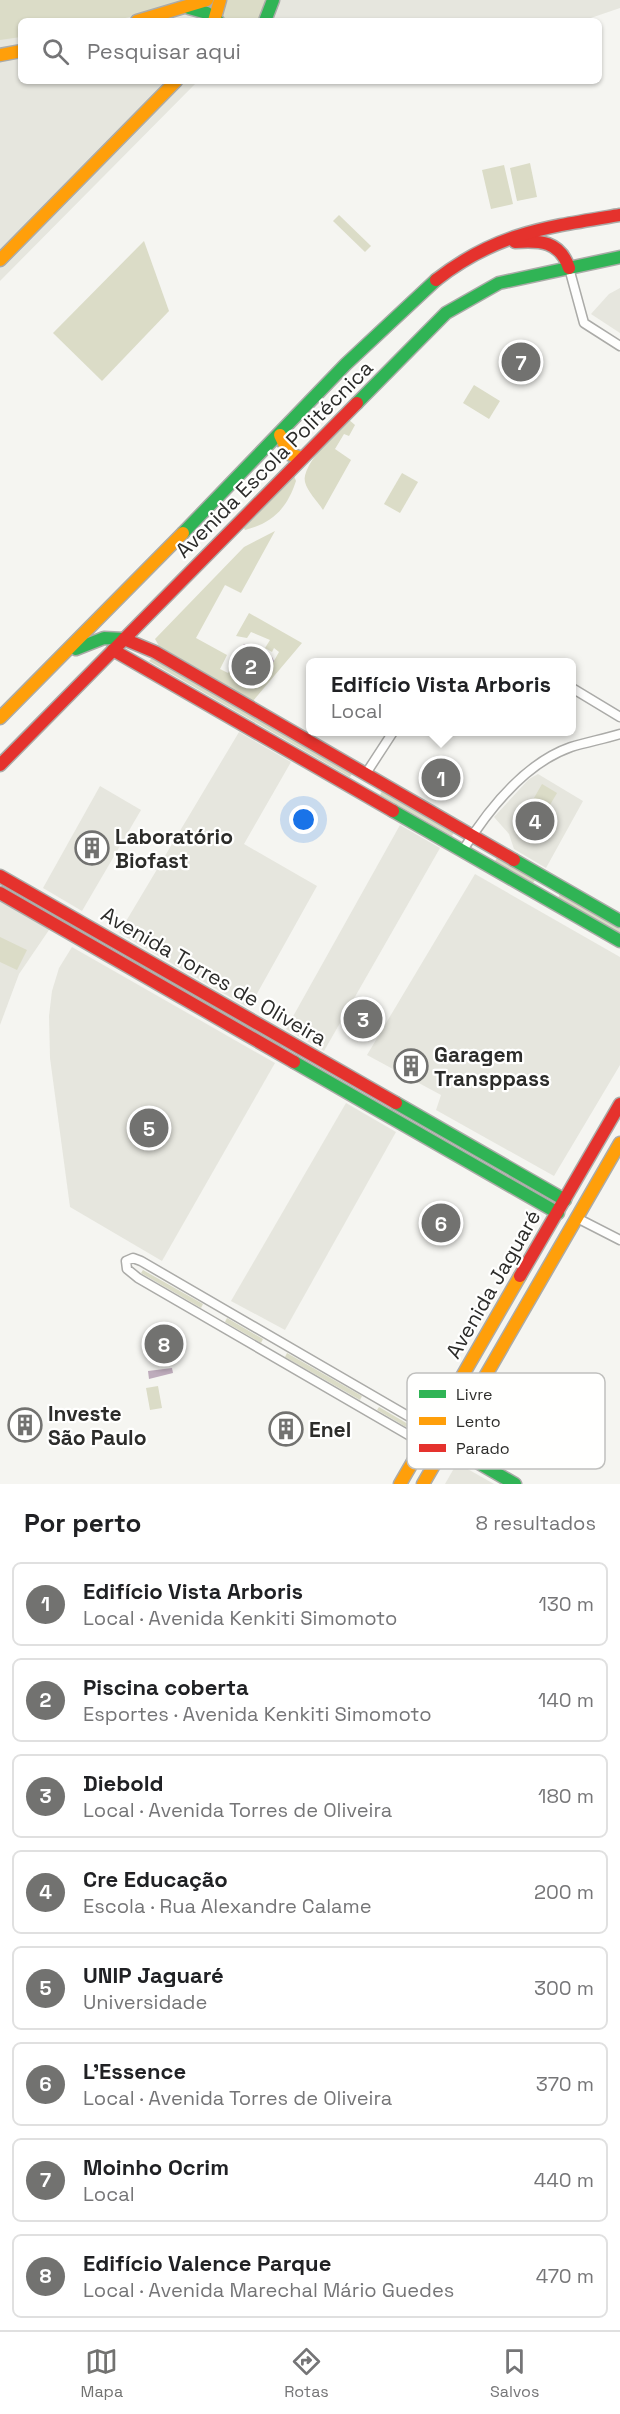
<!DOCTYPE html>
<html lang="pt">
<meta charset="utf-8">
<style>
:root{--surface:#fff;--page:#f6f6f6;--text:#202124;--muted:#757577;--line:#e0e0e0;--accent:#727270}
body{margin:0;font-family:"Space Grotesk",sans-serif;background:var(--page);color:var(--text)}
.you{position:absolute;left:304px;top:820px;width:21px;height:21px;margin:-15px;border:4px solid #fff;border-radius:50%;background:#1a73e8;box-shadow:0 0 0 9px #1a73e833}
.badge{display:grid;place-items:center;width:39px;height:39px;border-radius:50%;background:var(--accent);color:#fff;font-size:20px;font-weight:700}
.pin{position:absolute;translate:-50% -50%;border:3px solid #fff;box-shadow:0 2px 6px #0006}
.popup{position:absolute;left:306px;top:658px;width:270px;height:78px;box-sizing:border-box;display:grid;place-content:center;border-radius:9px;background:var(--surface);filter:drop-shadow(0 2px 4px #0005);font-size:20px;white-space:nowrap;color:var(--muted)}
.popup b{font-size:22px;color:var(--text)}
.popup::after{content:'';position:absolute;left:50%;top:100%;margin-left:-12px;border:12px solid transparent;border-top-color:var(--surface)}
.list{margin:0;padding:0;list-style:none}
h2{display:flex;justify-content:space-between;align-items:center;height:78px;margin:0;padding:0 24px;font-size:26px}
h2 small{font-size:20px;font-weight:400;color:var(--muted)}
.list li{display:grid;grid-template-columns:39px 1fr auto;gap:18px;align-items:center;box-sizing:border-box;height:84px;margin:0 12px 12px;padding:0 12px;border:2px solid var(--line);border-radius:9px}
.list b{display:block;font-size:22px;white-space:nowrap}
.list p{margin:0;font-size:20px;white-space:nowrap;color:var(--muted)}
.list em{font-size:20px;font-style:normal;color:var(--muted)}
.icon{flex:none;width:33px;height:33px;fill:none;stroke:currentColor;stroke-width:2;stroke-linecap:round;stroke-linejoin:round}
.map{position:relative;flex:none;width:620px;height:1484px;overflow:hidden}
.search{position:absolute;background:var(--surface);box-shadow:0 2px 4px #0004;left:18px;right:18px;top:18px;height:66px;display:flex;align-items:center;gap:15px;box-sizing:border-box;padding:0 21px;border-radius:9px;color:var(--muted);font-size:22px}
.sheet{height:846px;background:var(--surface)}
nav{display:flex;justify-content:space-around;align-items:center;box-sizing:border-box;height:84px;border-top:2px solid var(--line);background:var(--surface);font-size:16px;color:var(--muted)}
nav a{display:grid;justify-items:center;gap:3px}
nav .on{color:var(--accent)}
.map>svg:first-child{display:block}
.built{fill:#e6e6de}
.green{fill:#dbdcc7}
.water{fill:#beacbc}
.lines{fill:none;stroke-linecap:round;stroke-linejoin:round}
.street-casing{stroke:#ababa8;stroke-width:11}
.fast-casing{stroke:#ababa8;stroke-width:15}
.slow-casing{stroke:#ababa8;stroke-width:15}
.jam-casing{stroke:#ababa8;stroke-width:15}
.street{stroke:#fefefd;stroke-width:8}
.fast{stroke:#30b455;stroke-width:12}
.slow{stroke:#ff9f0a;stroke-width:12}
.jam{stroke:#e5322d;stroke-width:12}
.labels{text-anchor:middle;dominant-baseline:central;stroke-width:4.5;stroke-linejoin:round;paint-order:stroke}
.street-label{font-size:21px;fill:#2c2c2a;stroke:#fffffe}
.poi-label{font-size:21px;font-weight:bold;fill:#2c2c2a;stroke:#fffffe;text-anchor:start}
.key{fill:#fffffe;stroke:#c0c0be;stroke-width:1.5}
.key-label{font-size:16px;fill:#2c2c2a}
</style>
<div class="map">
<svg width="620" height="1484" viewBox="0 0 620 1484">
<rect width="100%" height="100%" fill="#f5f5f1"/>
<g class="built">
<path d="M0,0H620V8L582,21H21V81H198L0,281Z"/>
<path d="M620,288V333L591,314L609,294Z"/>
<path d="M239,732L291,762L244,844L317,886L249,1008L119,933Z"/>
<path d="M538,774L583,801L546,868L514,849L509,834L494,817L529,779Z"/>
<path d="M100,786L141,810L82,911L43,888Z"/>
<path d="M400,825L440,848L324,1051L286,1029Z"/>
<path d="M475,874L620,957V1065L554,1176L436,1110L441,1095L367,1055Z"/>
<path d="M0,899L51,927L19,974L0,1025Z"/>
<path d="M72,947L275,1063L162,1261L70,1207L50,1058L49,1016L52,991L59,968Z"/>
<path d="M346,1103L396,1132L285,1330L231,1301Z"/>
<path d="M457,1463L494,1484H445Z"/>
</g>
<g class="green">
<path d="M0,0H183L152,12L112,21H21V37L0,40Z"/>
<path d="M222,0H267L263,15L256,21H222L219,7Z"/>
<path d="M530,163L537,197L517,201L510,168Z"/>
<path d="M504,165L513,204L491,209L482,170Z"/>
<path d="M339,215L371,246L365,252L333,221Z"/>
<path d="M144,241L169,311L102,381L53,333Z"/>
<path d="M474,385L500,401L489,419L463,403Z"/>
<path d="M348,419L355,425L349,436L344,434L335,449L351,460L323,510C318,502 307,491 305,482C301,465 337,431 348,419Z"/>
<path d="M402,473L418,482L400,513L384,504Z"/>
<path d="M294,476L296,481C287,508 273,523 245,530L244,528Z"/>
<path d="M275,531L241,593L225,585L196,638L227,655L220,669L228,673L233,664L263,680L279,652L274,648L272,652L265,648L270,640L251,632L247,638L236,636L249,613L302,643L253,701L159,646L155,639L244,547Z"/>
<path d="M152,658L352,774L350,777L149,661Z"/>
<path d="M542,784L557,793L541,820L526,812Z"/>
<path d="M382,791L454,832L452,836L380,795Z"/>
<path d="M497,858L535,880L533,883L495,861Z"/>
<path d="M560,894L620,929V934L558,898Z"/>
<path d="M28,899L97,938L96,941L26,902Z"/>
<path d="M0,937L27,950L17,970L0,962Z"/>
<path d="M127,955L282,1044L280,1047L125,958Z"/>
<path d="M143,1270L203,1304L201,1308L141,1273Z"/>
<path d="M227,1318L263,1339L261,1343L225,1322Z"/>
<path d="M287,1353L362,1396L360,1400L285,1357Z"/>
<path d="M158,1386L162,1408L150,1410L146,1388Z"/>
<path d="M379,1407L420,1431L418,1434L377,1410Z"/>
</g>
<g class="water">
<path d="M244,644L272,657L274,661L270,668L262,664L260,659L253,658L241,649Z"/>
<path d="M172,1368L173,1373L149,1379L148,1371Z"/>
</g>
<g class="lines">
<defs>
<g id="street">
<path d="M569,268L584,323L620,346"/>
<path d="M572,688L620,717"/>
<path d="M365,775L393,732"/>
<path d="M463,850C488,810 525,763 571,747C587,742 604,739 620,734"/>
<path d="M577,1218L620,1240"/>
<path d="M424,1444L138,1278L127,1269L126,1261L133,1258L141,1261L432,1430"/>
</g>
<g id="fast">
<path d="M189,8L207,13L218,21"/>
<path d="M265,21L273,0"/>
<path d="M357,403L446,313L499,283L620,257"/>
<path d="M183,533L346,364L436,280"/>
<path d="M76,649L104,638L124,639"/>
<path d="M393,811L620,941"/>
<path d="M514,860L620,921"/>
<path d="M294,1062L558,1213"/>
<path d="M396,1103L565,1200"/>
<path d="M446,1444L515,1484"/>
</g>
<g id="slow">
<path d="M137,21L207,0"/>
<path d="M214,21L220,0"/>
<path d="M0,55L21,51"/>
<path d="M0,260L176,81"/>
<path d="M280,435L289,454L302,458"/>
<path d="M0,718L183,533"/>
<path d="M400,1484L520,1276"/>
<path d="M423,1484L620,1143"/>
</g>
<g id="jam">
<path d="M515,242C540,240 560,241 569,268"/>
<path d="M436,280C496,233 547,227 620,215"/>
<path d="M124,639L155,652L514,860"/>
<path d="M113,650L393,811"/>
<path d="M0,765L357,403"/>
<path d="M0,876L396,1103"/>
<path d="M0,893L294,1062"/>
<path d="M520,1276L620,1104"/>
</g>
</defs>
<use href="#street" class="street-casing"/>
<use href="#fast" class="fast-casing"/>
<use href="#slow" class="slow-casing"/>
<use href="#jam" class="jam-casing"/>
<use href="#street" class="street"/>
<use href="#fast" class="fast"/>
<use href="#slow" class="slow"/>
<use href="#jam" class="jam"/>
</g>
<defs>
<symbol id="building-ring" viewBox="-11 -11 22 22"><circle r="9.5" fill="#fffffe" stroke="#727270" stroke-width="1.5"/><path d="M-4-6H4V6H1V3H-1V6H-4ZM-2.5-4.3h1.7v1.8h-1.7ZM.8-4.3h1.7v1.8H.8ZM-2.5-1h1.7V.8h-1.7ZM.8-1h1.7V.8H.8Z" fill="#727270"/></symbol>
</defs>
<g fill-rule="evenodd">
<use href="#building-ring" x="73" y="829" width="38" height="38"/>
<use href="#building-ring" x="392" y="1047" width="38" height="38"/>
<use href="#building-ring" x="6" y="1406" width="38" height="38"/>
<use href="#building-ring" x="267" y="1410" width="38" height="38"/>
</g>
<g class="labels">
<g class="street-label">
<text transform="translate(274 459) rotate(-45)">Avenida Escola Politécnica</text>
<text transform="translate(214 976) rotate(30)">Avenida Torres de Oliveira</text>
<text transform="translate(493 1284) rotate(-60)">Avenida Jaguaré</text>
</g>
<g class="poi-label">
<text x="115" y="836">Laboratório<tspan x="115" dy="24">Biofast</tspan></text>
<text x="434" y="1054">Garagem<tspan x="434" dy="24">Transppass</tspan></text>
<text x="48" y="1413">Investe<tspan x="48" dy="24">São Paulo</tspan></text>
<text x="309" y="1429">Enel</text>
</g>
</g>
<rect x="407" y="1373" width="198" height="96" rx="9" class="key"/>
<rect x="419" y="1390" width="27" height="8" fill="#30b455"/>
<rect x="419" y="1417" width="27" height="8" fill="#ff9f0a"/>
<rect x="419" y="1444" width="27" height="8" fill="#e5322d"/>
<g class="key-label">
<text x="456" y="1400">Livre</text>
<text x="456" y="1427">Lento</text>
<text x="456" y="1454">Parado</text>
</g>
</svg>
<div class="you"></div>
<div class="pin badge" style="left:441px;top:778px">1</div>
<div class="popup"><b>Edifício Vista Arboris</b>Local</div>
<div class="pin badge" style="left:251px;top:666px">2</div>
<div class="pin badge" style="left:363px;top:1019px">3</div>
<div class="pin badge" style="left:535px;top:821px">4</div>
<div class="pin badge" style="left:149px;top:1128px">5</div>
<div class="pin badge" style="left:441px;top:1223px">6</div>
<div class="pin badge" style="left:521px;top:362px">7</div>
<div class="pin badge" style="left:164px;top:1344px">8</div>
<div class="search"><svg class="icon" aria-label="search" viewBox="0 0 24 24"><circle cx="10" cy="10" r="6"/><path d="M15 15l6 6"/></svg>Pesquisar aqui</div>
</div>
<section class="sheet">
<h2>Por perto<small>8 resultados</small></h2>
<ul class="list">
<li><span class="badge">1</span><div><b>Edifício Vista Arboris</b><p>Local · Avenida Kenkiti Simomoto</p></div><em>130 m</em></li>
<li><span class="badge">2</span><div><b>Piscina coberta</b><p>Esportes · Avenida Kenkiti Simomoto</p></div><em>140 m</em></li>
<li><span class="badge">3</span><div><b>Diebold</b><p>Local · Avenida Torres de Oliveira</p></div><em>180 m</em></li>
<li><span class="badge">4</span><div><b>Cre Educação</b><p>Escola · Rua Alexandre Calame</p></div><em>200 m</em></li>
<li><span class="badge">5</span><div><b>UNIP Jaguaré</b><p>Universidade</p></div><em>300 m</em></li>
<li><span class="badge">6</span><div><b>L'Essence</b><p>Local · Avenida Torres de Oliveira</p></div><em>370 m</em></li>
<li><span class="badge">7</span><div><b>Moinho Ocrim</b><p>Local</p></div><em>440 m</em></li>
<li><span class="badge">8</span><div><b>Edifício Valence Parque</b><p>Local · Avenida Marechal Mário Guedes</p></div><em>470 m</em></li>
</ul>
</section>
<nav>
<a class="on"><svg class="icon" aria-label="map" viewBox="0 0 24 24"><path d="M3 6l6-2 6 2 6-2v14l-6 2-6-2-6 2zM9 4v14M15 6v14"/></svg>Mapa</a>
<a><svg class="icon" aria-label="directions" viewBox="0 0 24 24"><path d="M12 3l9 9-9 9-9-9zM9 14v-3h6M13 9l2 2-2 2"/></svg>Rotas</a>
<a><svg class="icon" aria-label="saved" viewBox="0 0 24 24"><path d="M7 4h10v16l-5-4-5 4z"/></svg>Salvos</a>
</nav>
